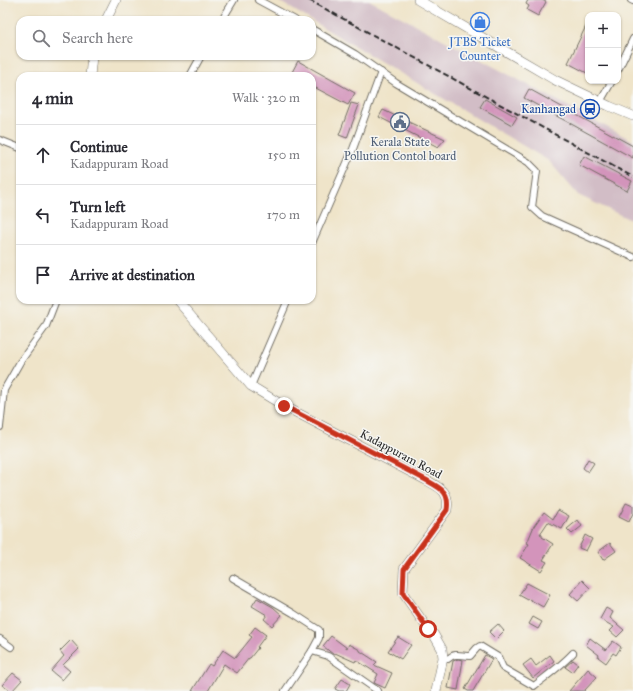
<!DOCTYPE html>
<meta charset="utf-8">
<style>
:root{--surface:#fff;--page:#f2f2f3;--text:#2b2b33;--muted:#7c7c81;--line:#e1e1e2}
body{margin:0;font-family:"IM FELL Great Primer",serif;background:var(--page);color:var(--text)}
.controls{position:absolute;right:12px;top:12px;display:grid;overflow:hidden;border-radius:8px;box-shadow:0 1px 3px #0004}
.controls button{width:36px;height:36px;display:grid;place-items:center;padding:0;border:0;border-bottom:1px solid var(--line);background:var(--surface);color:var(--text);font:20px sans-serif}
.stop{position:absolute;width:12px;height:12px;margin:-9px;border:3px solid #c8321e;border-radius:50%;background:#fff}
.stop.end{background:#c8321e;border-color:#fff;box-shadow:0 1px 4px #0008}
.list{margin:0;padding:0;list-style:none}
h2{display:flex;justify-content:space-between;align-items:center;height:52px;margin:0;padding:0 16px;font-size:17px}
h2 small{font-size:13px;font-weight:400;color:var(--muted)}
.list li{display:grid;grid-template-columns:26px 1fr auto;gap:12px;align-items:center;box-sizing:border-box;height:60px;padding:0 16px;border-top:1px solid var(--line)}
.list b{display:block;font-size:15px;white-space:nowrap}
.list p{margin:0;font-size:13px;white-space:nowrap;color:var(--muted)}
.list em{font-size:13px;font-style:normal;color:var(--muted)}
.icon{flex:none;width:22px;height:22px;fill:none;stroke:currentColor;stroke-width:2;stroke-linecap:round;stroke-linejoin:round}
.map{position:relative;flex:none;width:633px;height:691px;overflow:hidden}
.search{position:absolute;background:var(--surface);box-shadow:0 1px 3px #0004;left:16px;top:16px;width:300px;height:44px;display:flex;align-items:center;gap:10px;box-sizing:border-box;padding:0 14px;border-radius:12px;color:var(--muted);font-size:15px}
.panel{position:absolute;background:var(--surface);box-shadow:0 1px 3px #0004;left:16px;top:72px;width:300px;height:232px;border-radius:12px}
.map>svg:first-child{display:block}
.industrial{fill:#d2bdc6}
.building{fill:#d394bb}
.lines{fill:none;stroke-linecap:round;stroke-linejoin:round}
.street-casing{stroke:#706c62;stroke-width:8}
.secondary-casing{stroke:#706c62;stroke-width:10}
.street{stroke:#fff;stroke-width:6}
.secondary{stroke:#fff;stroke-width:9}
.rail{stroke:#2b2b2b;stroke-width:2;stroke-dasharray:6 3;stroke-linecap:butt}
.route{stroke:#c8321e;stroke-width:5}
.labels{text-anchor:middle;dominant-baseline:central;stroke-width:3;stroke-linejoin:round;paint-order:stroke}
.shop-label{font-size:12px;fill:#366cbe;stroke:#f6f6f2}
.transit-label{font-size:12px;fill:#164399;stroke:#f6f6f2;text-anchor:end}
.service-label{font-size:12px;fill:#4e5e75;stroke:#f6f6f2}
.street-label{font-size:12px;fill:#2b2b2b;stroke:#f6f6f2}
</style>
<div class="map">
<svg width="633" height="691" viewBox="0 0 633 691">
<rect width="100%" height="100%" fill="#f6f6f2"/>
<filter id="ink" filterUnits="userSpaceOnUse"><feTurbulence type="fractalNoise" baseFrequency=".025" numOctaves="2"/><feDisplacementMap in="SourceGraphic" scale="8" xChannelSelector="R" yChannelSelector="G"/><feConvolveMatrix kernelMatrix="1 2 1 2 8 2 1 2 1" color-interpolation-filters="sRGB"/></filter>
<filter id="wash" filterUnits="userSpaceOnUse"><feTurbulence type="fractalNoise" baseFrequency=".012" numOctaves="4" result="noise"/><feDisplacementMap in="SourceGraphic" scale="16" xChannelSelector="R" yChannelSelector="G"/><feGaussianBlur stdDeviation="0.9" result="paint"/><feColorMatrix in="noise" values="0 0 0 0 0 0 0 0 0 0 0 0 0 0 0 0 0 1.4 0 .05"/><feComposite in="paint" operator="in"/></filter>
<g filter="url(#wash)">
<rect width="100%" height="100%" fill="#efe4c9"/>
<path class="industrial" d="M277,0H369L633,141V221L578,195L549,161Z"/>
<g id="blocks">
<g class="building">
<path d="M528,0H542L546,2L538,16L527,10L529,6L526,4Z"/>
<path d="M588,22V70L587,73L568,63Z"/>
<path d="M298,61L355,93L348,105L312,86V76H294L291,74Z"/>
<path d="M529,89L633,146V158L524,98Z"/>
<path d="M485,99L517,117L512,125L480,107Z"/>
<path d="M351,103L359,105L347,138L339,135Z"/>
<path d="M383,110L445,139L438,147L379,117Z"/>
<path d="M584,156L632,181L627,191L579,165Z"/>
<path d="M588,459L594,463L588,472L583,468Z"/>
<path d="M626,503L633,506V513L629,522L619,517Z"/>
<path d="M558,510L569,516L562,529L548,522L540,534L542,535V537L553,544L543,560L547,562L541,571L520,558L529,544L527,543L534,526L544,512L553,519Z"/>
<path d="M578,520L582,526L572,534L567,529Z"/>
<path d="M585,535L592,539L586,551L579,548Z"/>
<path d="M610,543L616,551L603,560L598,552Z"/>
<path d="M582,580L590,588L578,601L570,594Z"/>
<path d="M527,583L550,595L543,607L529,599L528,600L519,595Z"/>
<path d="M257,598L273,607L282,615L272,626L264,619L267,615L252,606Z"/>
<path d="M606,608L613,612L610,618L624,630L617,637L610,631L614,627L600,619Z"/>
<path d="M533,617L542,622L538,629L529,624Z"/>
<path d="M498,624L504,631L496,639L489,632Z"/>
<path d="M255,627L266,635L257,647L258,648L250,658H249L237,673L224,664L208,691H192L209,664L212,666L223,650L235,658L252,637L249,635Z"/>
<path d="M331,636L347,648L349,644L360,650V651L377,662L374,665L392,673L385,688L374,683L378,674L356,660L355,662L335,653L334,655L323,646Z"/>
<path d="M398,637L411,645L401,659L388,651Z"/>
<path d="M590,638L606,650L613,641L621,647L616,655L613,653L606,663L598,657L599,655L586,645Z"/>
<path d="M71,640L79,649L63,665L70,671L62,680L51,671L64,656L60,651Z"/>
<path d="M485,655L492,659L473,691H468L465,689Z"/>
<path d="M550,655L554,661L533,678L523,665L531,659L536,666Z"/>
<path d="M458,659L463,660L458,690L448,688L453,661Z"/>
<path d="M573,660L578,664L572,672L565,667Z"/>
<path d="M588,669L597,677L584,691H569Z"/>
<path d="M13,673L22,680L12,691H10L2,685Z"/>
<path d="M342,679L350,684L346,691H339L335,689Z"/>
</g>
</g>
</g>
<g filter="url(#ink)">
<use href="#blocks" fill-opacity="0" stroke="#706c62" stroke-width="1"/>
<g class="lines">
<defs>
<g id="street">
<path d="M258,0L295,20"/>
<path d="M631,0L633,1"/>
<path d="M222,20L234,0"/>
<path d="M312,29L355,54L396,83L528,162L537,171L532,207L542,216L633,257"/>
<path d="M618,70L633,39"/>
<path d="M190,76L201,56"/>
<path d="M600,102L612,81"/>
<path d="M0,140L20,148"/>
<path d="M312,243L353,149L381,72"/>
<path d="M251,386L288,300"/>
<path d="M0,427L4,390L20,362L46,326L56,300"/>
<path d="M233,578L293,613L319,630V638L312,651"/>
<path d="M0,639L11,647"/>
<path d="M443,658L448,659C455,652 461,656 470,656L477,648L480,646L498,657L503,668L534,686C548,675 562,665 573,653"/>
<path d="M285,691L312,651L328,656L378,691"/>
</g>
<g id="secondary">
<path d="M418,0L555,80L609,106L633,116"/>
<path d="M106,20L116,0"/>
<path d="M90,76L92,56"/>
<path d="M177,300L251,386L284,406L426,480C440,488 450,491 447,510L404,569L403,593L428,629L434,635L442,649L443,658L436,691"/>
</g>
</defs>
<use href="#street" class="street-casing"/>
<use href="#secondary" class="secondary-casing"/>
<use href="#street" class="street"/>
<use href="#secondary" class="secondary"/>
<path class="rail" d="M309,0L633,177"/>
</g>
</g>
<g class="lines" filter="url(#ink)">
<path class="route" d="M284,406L426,480C440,488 450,491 447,510L404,569L403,593L428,629"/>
</g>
<defs>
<symbol id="shop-ring" viewBox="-11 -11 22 22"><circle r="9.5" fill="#f6f6f2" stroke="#3f7fe0" stroke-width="1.5"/><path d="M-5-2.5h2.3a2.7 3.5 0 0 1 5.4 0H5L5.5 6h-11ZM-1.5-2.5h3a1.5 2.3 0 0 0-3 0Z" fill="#3f7fe0"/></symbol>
<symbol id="station-ring" viewBox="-11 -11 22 22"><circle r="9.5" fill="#f6f6f2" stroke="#1a4fb4" stroke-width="1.5"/><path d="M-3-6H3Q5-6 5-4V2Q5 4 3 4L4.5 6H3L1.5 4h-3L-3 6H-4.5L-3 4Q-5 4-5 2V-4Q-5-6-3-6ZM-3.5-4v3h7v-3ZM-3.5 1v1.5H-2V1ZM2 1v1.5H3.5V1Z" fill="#1a4fb4"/></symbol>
<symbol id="civic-ring" viewBox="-11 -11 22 22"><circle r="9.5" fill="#f6f6f2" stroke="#5c6f8a" stroke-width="1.5"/><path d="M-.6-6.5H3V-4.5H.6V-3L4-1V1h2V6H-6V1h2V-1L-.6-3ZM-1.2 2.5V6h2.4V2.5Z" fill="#5c6f8a"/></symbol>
</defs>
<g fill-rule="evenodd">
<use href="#shop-ring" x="469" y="11" width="22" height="22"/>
<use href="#station-ring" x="579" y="98" width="22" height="22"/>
<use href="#civic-ring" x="389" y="111" width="22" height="22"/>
</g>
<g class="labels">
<g class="shop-label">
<text x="480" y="42">JTBS Ticket<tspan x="480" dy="14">Counter</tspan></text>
</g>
<g class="transit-label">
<text x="576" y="109">Kanhangad</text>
</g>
<g class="service-label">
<text x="400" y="142">Kerala State<tspan x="400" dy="14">Pollution Contol board</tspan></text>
</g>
<g class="street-label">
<text transform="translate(401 454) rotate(28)">Kadappuram Road</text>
</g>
</g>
</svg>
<div class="controls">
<button>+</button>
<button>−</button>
</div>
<div class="stop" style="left:428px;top:629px"></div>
<div class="stop end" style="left:284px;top:406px"></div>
<div class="search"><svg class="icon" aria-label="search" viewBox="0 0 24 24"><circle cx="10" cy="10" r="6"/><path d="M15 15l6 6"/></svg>Search here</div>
<section class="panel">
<h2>4 min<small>Walk · 320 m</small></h2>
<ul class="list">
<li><svg class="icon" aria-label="ahead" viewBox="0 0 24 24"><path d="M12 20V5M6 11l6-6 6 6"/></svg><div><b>Continue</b><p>Kadappuram Road</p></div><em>150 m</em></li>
<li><svg class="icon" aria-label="left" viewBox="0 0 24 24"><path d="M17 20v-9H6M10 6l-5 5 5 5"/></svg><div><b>Turn left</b><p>Kadappuram Road</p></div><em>170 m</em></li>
<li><svg class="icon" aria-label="arrive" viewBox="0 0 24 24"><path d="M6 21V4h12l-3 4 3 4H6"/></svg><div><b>Arrive at destination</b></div></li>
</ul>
</section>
</div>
